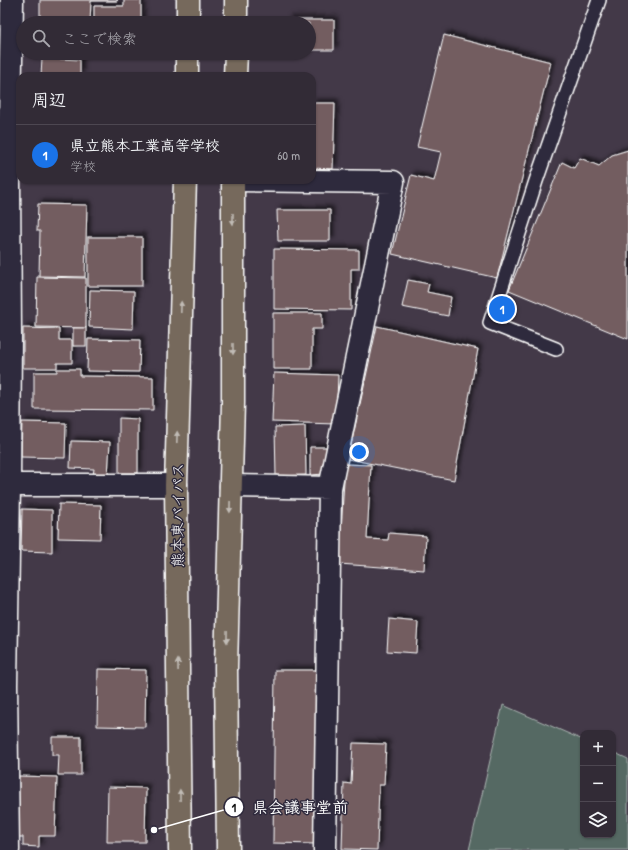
<!DOCTYPE html>
<html lang="ja">
<meta charset="utf-8">
<style>
:root{--surface:#322b36;--page:#3a333e;--text:#f1f3f6;--muted:#a8a7ad;--line:#4d4751;--accent:#1a73e8}
body{margin:0;font-family:"Patrick Hand","Klee One",sans-serif;background:var(--page);color:var(--text)}
.controls{position:absolute;right:12px;bottom:12px;display:grid;overflow:hidden;border-radius:8px;box-shadow:0 1px 3px #0004}
.controls button{width:36px;height:36px;display:grid;place-items:center;padding:0;border:0;border-bottom:1px solid var(--line);background:var(--surface);color:var(--text);font:20px sans-serif}
.you{position:absolute;left:359px;top:452px;width:14px;height:14px;margin:-10px;border:3px solid #fff;border-radius:50%;background:#1a73e8;box-shadow:0 0 0 6px #1a73e833}
.badge{display:grid;place-items:center;width:26px;height:26px;border-radius:50%;background:var(--accent);color:#fff;font-size:13px;font-weight:700}
.pin{position:absolute;translate:-50% -50%;border:2px solid #fff;box-shadow:0 1px 4px #0006}
.list{margin:0;padding:0;list-style:none}
h2{display:flex;justify-content:space-between;align-items:center;height:52px;margin:0;padding:0 16px;font-size:17px}
h2 small{font-size:13px;font-weight:400;color:var(--muted)}
.list li{display:grid;grid-template-columns:26px 1fr auto;gap:12px;align-items:center;box-sizing:border-box;height:60px;padding:0 16px;border-top:1px solid var(--line)}
.list b{display:block;font-size:15px;white-space:nowrap}
.list p{margin:0;font-size:13px;white-space:nowrap;color:var(--muted)}
.list em{font-size:13px;font-style:normal;color:var(--muted)}
.icon{flex:none;width:22px;height:22px;fill:none;stroke:currentColor;stroke-width:2;stroke-linecap:round;stroke-linejoin:round}
.map{position:relative;flex:none;width:628px;height:850px;overflow:hidden}
.search{position:absolute;background:var(--surface);box-shadow:0 1px 3px #0004;left:16px;top:16px;width:300px;height:44px;display:flex;align-items:center;gap:10px;box-sizing:border-box;padding:0 14px;border-radius:22px;color:var(--muted);font-size:15px}
.panel{position:absolute;background:var(--surface);box-shadow:0 1px 3px #0004;left:16px;top:72px;width:300px;height:112px;border-radius:12px}
.map>svg:first-child{display:block}
.green{fill:#556963;stroke:#aab4b1}
.building{fill:#735d61;stroke:#fff;filter:url(#shadow)}
.lines{fill:none;stroke-linecap:round;stroke-linejoin:round}
.lane-casing{stroke:#fff;stroke-width:16}
.street-casing{stroke:#fff;stroke-width:25}
.highway-casing{stroke:#fff;stroke-width:25}
.lane{stroke:#2f2a3d;stroke-width:13}
.street{stroke:#2f2a3d;stroke-width:22}
.highway{stroke:#76695c;stroke-width:22}
.oneway{fill:#c1bcb6}
.labels{text-anchor:middle;dominant-baseline:central;stroke-width:3;stroke-linejoin:round;paint-order:stroke}
.street-label{font-size:15px;fill:#fff;stroke:#2f2a3d}
.leader{fill:none;stroke:#fff;stroke-width:1.5}
.callout-dot{fill:#fff;stroke:#2f2a3d;stroke-width:1.5}
.mark-label{font-size:12px;text-anchor:middle;font-weight:bold;fill:#111}
.callout-label{font-size:16px;text-anchor:middle;font-weight:bold;fill:#fff;stroke:#2f2a3d;stroke-width:3;stroke-linejoin:round;paint-order:stroke}
</style>
<div class="map">
<svg width="628" height="850" viewBox="0 0 628 850">
<defs>
<filter id="shadow"><feDropShadow dx="3.5" dy="-3.5" stdDeviation="2" flood-color="#0009"/></filter>
</defs>
<rect width="100%" height="100%" fill="#433948"/>
<filter id="ink" filterUnits="userSpaceOnUse"><feTurbulence type="fractalNoise" baseFrequency=".025" numOctaves="2"/><feDisplacementMap in="SourceGraphic" scale="8" xChannelSelector="R" yChannelSelector="G"/><feConvolveMatrix kernelMatrix="1 2 1 2 8 2 1 2 1" color-interpolation-filters="sRGB"/></filter>
<g filter="url(#ink)">
<path class="green" d="M503,705L583,740V835H613V752L628,759V850H469Z"/>
<g class="building">
<path d="M40,0H118L117,1H91L90,23H40Z"/>
<path d="M124,0H141V23H94V6H124Z"/>
<path d="M287,20H334V50H309V23H287Z"/>
<path d="M444,35L551,62L497,278L392,254L411,175L434,181L441,152L417,147Z"/>
<path d="M42,58L80,60V76H41Z"/>
<path d="M312,103H335L333,169L312,168Z"/>
<path d="M628,150V339L509,290L562,162L574,168L580,158L599,166L612,155Z"/>
<path d="M38,204L87,205L85,277L39,276L40,231H37Z"/>
<path d="M277,210H330V241H278Z"/>
<rect x="88" y="237" width="54" height="49"/>
<path d="M274,249L359,250V269H351V310L274,309Z"/>
<path d="M37,277L86,278V328L36,327Z"/>
<path d="M408,280L429,284L427,292L451,297L448,316L402,307Z"/>
<path d="M90,290L134,291L133,329L89,327Z"/>
<path d="M273,313H322V329H312V369H273Z"/>
<path d="M377,326L478,349L454,480L348,459Z"/>
<path d="M23,328L59,329V340H72V363H57V368H23Z"/>
<rect x="73" y="328" width="13" height="18"/>
<path d="M88,339L140,340L139,372L87,371Z"/>
<path d="M57,369H80V376L153,377V410L34,409V372H57Z"/>
<path d="M274,373L338,375L336,424L272,422Z"/>
<path d="M119,418L138,419V473H119Z"/>
<path d="M22,422L66,423L65,458L21,457Z"/>
<path d="M305,426L306,475L276,476L275,427Z"/>
<path d="M71,441L110,442L108,476L93,475L94,469L70,468Z"/>
<path d="M310,447H331L325,474L310,475Z"/>
<path d="M345,464L371,465L367,539L388,540L389,533L426,536L424,570L339,564Z"/>
<path d="M59,504L101,505L100,539L58,538Z"/>
<path d="M22,509L52,510V552L21,551Z"/>
<path d="M389,619L418,622L416,653L387,651Z"/>
<path d="M98,669L146,670L145,727L97,726Z"/>
<path d="M275,670H318L316,844L273,843Z"/>
<path d="M52,737H81V775H58L59,755H52Z"/>
<path d="M353,743L386,744L384,785H379L377,850L342,849L344,783L351,784Z"/>
<path d="M17,776L57,777L55,836H39V847L23,846V837H16Z"/>
<path d="M108,787L146,788L145,842H107Z"/>
</g>
<g class="lines">
<defs>
<path id="lane" d="M556,349L490,323L536,181L599,0"/>
<g id="street">
<path d="M233,180L393,182L330,488"/>
<path d="M0,485H176"/>
<path d="M231,486L330,488L325,850"/>
<path d="M8,850L6,685L9,485L10,334L9,180L12,0"/>
</g>
<g id="highway">
<path d="M188,23V0"/>
<path d="M236,23V0"/>
<path d="M187,76V53"/>
<path d="M235,76L236,53"/>
<path d="M180,850L176,485L185,180"/>
<path d="M228,850L226,667L233,403V180"/>
</g>
</defs>
<use href="#lane" class="lane-casing"/>
<use href="#street" class="street-casing"/>
<use href="#highway" class="highway-casing"/>
<use href="#lane" class="lane"/>
<use href="#street" class="street"/>
<use href="#highway" class="highway"/>
</g>
<defs><path id="oneway-solid" d="M-6-.8H1V-3.2L6.5 0L1 3.2V.8H-6Z"/></defs>
<g class="oneway">
<use href="#oneway-solid" transform="translate(233 219) rotate(90)"/>
<use href="#oneway-solid" transform="translate(181 307) rotate(-88)"/>
<use href="#oneway-solid" transform="translate(233 349) rotate(90)"/>
<use href="#oneway-solid" transform="translate(177 437) rotate(-88)"/>
<use href="#oneway-solid" transform="translate(230 507) rotate(91)"/>
<use href="#oneway-solid" transform="translate(227 637) rotate(91)"/>
<use href="#oneway-solid" transform="translate(178 665) rotate(-91)"/>
<use href="#oneway-solid" transform="translate(180 795) rotate(-91)"/>
</g>
</g>
<g class="labels">
<g class="street-label">
<text transform="translate(177 515) rotate(-90)">熊本東バイパス</text>
</g>
</g>
<path class="leader" d="M154 830L234 807"/>
<g class="callout-dot">
<circle cx="154" cy="830" r="4"/>
<circle cx="234" cy="807" r="10"/>
</g>
<g class="mark-label">
<text x="234" y="812">1</text>
</g>
<g class="callout-label">
<text x="300" y="813">県会議事堂前</text>
</g>
</svg>
<div class="controls">
<button>+</button>
<button>−</button>
<button><svg class="icon" aria-label="layers" viewBox="0 0 24 24"><path d="M12 4l9 5-9 5-9-5zM3 14l9 5 9-5"/></svg></button>
</div>
<div class="you"></div>
<div class="pin badge" style="left:502px;top:309px">1</div>
<div class="search"><svg class="icon" aria-label="search" viewBox="0 0 24 24"><circle cx="10" cy="10" r="6"/><path d="M15 15l6 6"/></svg>ここで検索</div>
<section class="panel">
<h2>周辺<small></small></h2>
<ul class="list">
<li><span class="badge">1</span><div><b>県立熊本工業高等学校</b><p>学校</p></div><em>60 m</em></li>
</ul>
</section>
</div>
